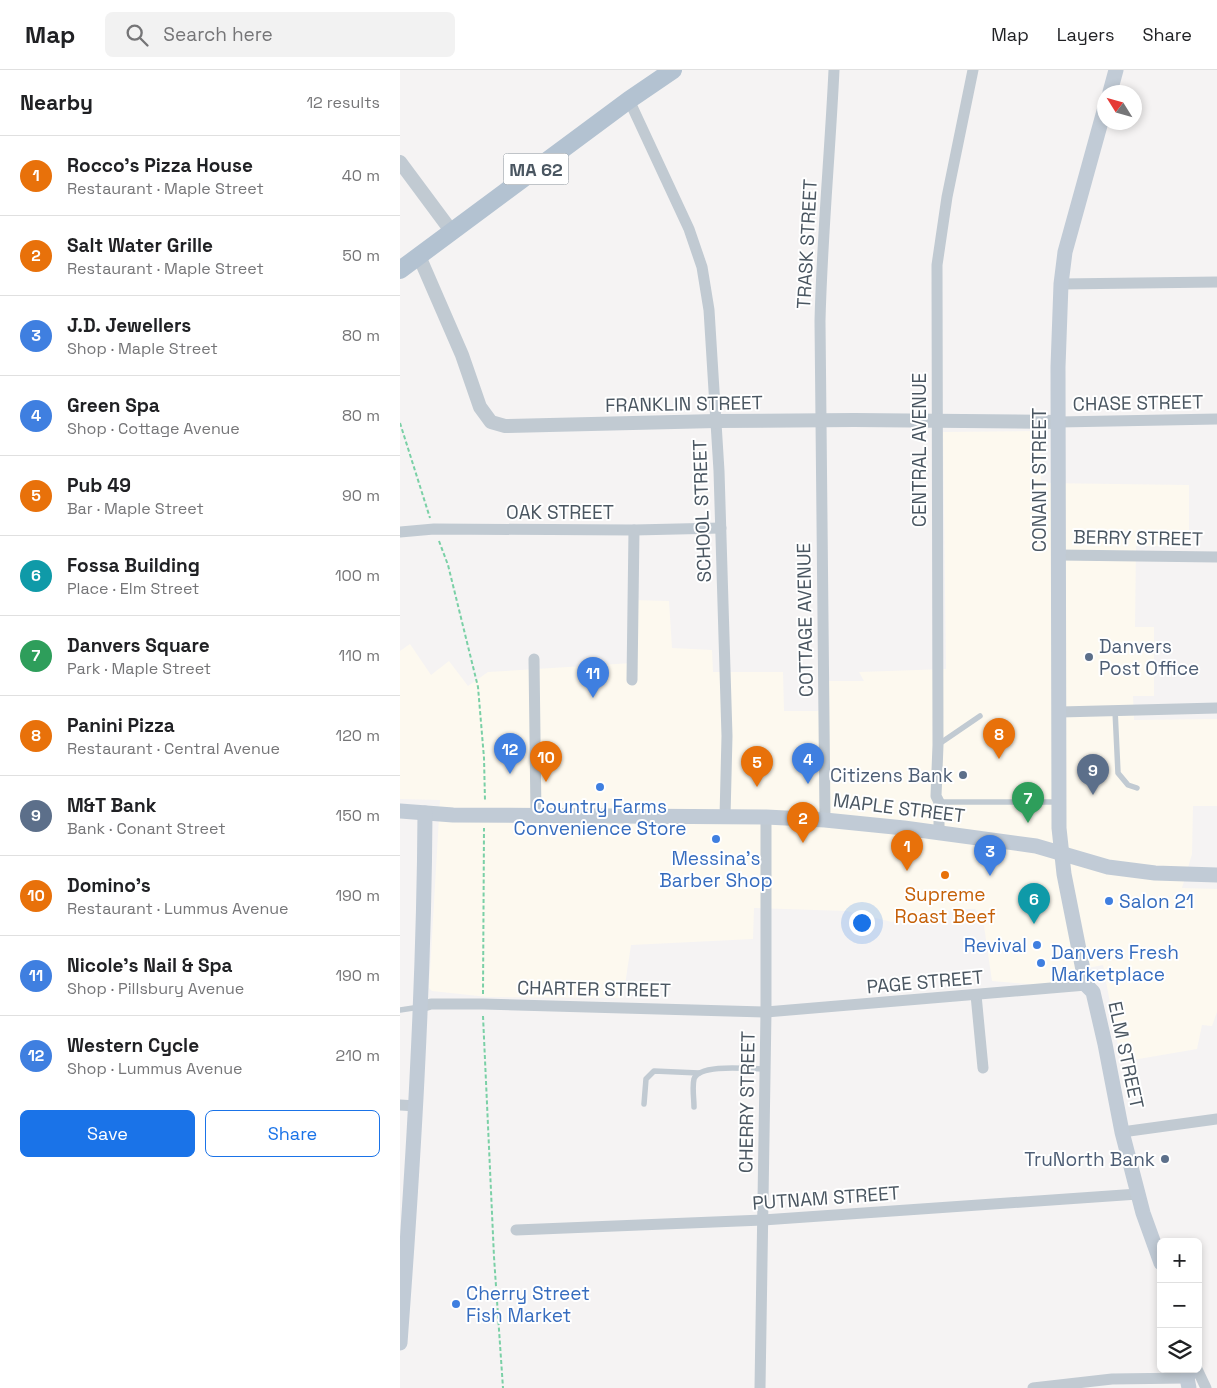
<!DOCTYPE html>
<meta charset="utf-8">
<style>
:root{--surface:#fff;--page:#f2f2f2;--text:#202124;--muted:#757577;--line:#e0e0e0;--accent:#1a73e8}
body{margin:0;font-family:"Space Grotesk",sans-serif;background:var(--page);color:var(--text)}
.controls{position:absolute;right:15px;bottom:15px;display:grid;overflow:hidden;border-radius:8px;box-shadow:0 2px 8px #0003}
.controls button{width:45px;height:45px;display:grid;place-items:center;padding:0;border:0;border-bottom:1px solid var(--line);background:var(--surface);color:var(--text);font:25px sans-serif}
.compass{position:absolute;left:697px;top:15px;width:45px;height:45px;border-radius:50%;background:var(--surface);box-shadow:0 2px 8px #0003;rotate:307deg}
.you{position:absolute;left:461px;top:852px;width:18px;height:18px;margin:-12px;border:4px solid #fff;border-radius:50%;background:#1a73e8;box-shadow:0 0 0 8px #1a73e833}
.badge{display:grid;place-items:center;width:32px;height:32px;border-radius:50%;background:var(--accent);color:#fff;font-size:16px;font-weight:700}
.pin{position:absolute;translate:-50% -41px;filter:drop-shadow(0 1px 2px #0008)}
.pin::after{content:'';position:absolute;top:26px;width:18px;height:15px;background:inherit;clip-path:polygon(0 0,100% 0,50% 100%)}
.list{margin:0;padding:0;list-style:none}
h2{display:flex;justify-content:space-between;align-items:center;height:65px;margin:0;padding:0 20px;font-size:21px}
h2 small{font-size:16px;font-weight:400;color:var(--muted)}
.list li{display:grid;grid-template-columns:32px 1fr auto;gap:15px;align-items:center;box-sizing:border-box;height:80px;padding:0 20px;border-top:1px solid var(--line)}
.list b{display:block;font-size:19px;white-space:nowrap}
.list p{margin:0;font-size:16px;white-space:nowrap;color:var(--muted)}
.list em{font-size:16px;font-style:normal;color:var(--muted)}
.actions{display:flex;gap:10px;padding:15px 20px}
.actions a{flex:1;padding:11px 0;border:1px solid var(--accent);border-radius:8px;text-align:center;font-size:18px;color:var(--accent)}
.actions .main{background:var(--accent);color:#fff}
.icon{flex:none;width:28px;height:28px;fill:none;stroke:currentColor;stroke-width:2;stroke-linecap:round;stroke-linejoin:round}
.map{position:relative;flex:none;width:817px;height:1318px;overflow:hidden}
header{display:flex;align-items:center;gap:30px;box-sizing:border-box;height:70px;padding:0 25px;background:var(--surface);border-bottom:1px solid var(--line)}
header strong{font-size:24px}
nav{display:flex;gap:28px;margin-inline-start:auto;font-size:18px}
.search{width:350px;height:45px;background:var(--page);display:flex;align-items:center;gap:12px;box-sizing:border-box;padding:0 18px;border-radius:8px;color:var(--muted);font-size:19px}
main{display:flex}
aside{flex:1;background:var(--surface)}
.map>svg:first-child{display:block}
.commercial{fill:#fdf9ef}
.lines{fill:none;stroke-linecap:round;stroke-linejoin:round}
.path{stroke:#7ad0a6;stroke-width:2;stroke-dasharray:4 2.5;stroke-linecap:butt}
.service{stroke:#c1cad2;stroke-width:5.5}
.minor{stroke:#c1cad2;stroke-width:11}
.tertiary{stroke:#c1cad2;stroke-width:14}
.secondary{stroke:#c1cbd6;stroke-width:15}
.primary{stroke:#b3c2d1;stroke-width:18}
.service-dot{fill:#5c6f8a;stroke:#fff;stroke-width:2}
.shop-dot{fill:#3f7fe0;stroke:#fff;stroke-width:2}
.food-dot{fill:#e8710a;stroke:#fff;stroke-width:2}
.labels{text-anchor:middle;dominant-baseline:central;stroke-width:4;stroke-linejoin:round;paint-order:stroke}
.shield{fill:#fff;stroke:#808990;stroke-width:1}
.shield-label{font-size:18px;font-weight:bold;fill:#4a5661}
.street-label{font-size:19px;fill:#4a5661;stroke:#fff}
.service-label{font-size:19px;fill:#4e5e75;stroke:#fff;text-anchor:end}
.shop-label{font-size:19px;fill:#366cbe;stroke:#fff;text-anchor:start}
.food-label{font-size:19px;fill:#c56008;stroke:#fff}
</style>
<header>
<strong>Map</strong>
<div class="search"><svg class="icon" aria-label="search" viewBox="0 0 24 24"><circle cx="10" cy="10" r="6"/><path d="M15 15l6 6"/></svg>Search here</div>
<nav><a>Map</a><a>Layers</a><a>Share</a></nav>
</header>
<main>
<aside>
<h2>Nearby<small>12 results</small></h2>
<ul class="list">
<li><span class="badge" style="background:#e8710a">1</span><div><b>Rocco's Pizza House</b><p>Restaurant · Maple Street</p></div><em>40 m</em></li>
<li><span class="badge" style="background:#e8710a">2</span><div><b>Salt Water Grille</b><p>Restaurant · Maple Street</p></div><em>50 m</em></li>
<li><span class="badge" style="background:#3f7fe0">3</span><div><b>J.D. Jewellers</b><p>Shop · Maple Street</p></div><em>80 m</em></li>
<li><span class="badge" style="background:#3f7fe0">4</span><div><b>Green Spa</b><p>Shop · Cottage Avenue</p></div><em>80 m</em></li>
<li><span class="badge" style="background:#e8710a">5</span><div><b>Pub 49</b><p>Bar · Maple Street</p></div><em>90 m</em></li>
<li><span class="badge" style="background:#0f9aa8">6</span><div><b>Fossa Building</b><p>Place · Elm Street</p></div><em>100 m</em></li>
<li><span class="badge" style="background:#2e9e5b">7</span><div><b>Danvers Square</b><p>Park · Maple Street</p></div><em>110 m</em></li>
<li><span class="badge" style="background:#e8710a">8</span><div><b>Panini Pizza</b><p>Restaurant · Central Avenue</p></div><em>120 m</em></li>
<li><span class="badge" style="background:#5c6f8a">9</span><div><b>M&amp;T Bank</b><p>Bank · Conant Street</p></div><em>150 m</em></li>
<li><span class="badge" style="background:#e8710a">10</span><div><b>Domino's</b><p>Restaurant · Lummus Avenue</p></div><em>190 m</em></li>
<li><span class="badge" style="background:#3f7fe0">11</span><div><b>Nicole’s Nail &amp; Spa</b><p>Shop · Pillsbury Avenue</p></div><em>190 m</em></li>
<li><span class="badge" style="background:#3f7fe0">12</span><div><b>Western Cycle</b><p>Shop · Lummus Avenue</p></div><em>210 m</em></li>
</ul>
<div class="actions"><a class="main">Save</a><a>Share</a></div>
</aside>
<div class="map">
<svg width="817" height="1318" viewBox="0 0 817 1318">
<rect width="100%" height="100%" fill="#f5f3f3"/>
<path class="commercial" d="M640,361L641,413L789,415V476H736L735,557H754V626H733L734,650L817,649V736H793L792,784L782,818L817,819V942L812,956L802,955L797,979L721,992L703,895L668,902L663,905L660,917L592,911L583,849L575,839H558L492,852L446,841L354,838L353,869L231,875L223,928L88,927L32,921L29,918L40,730L0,729V581L10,574L31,605L49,591L68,616L88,602L232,593L233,530L269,531L272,578L312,580L313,602H383L384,641H417L423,638L427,611H464L459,602L546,599L543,362Z"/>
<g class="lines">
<g class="path">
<path d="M0,353L30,448"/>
<path d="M39,471L48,495L78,617L84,688L85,731"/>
<path d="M83,924L84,758"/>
<path d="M83,946L94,1187L103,1318"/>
</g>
<g class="service">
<path d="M715,640L718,703L728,715L737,718"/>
<path d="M539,674L580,646"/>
<path d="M539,732H659"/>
<path d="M0,940L20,937"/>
<path d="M244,1034L246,1009L254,1001L299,1003"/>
<path d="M294,1037C294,1028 292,1017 294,1009C299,993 351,999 365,999"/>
</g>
<g class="minor">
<path d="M229,30L289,159L302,197L309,240L319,401L327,666L325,747"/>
<path d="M661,214L817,212"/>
<path d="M659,352L817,349"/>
<path d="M0,462L34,459L234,460L321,458"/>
<path d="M659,485L817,487"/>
<path d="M134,589L136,745"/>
<path d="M232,610L234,460"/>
<path d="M660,642L817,638"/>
<path d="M425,750L420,251C422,167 430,84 434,0"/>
<path d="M539,763V732L536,726L538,675L537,195L547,127L573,0"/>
<path d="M576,925L583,998"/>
<path d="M21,937L31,934H83L366,942L686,915"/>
<path d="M0,1035L16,1036"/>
<path d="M722,1062L817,1049"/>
<path d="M116,1160L363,1150L738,1124"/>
<path d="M797,1299L806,1318"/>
<path d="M360,1318L366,942V747"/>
<path d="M633,1318L712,1309L787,1308"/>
</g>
<g class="tertiary">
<path d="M0,92L52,162"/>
<path d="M19,186L62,285L80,337L91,352L105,356L316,351L454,350L659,352"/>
</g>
<g class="secondary">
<path d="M710,22L716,0"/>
<path d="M704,41L665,182L661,214L658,297L659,758L664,804L686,915L693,922L705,974L722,1062L743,1143L761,1193"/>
<path d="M0,741L53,745L366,747L425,750L504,758L636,776L708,797L755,803L817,805"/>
<path d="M0,1273C13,1097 24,920 25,743"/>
<path d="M789,1318L787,1308L792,1299"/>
</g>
<path class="primary" d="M0,200L229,30L273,0"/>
</g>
<g class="service-dot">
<circle cx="689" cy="587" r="5"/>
<circle cx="563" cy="705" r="5"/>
<circle cx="765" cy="1089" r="5"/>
</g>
<g class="shop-dot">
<circle cx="200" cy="717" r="5"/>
<circle cx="316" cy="769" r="5"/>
<circle cx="709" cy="831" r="5"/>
<circle cx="637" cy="875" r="5"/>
<circle cx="641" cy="893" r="5"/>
<circle cx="56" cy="1234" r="5"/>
</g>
<circle class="food-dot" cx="545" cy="805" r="5"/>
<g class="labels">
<rect class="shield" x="103.5" y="83.5" width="65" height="31" rx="4"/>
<g class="shield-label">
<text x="136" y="99">MA 62</text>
</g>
<g class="street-label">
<text transform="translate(407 174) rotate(-87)">TRASK STREET</text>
<text transform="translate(738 333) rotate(-1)">CHASE STREET</text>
<text transform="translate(284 334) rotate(-1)">FRANKLIN STREET</text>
<text transform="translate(519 380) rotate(-90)">CENTRAL AVENUE</text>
<text transform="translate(639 410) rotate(-90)">CONANT STREET</text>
<text transform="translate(302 441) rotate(-92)">SCHOOL STREET</text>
<text x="160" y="442">OAK STREET</text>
<text transform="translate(738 468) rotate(1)">BERRY STREET</text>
<text transform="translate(405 550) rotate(-91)">COTTAGE AVENUE</text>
<text transform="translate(499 738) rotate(7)">MAPLE STREET</text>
<text transform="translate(525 912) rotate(-5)">PAGE STREET</text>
<text transform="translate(194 919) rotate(1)">CHARTER STREET</text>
<text transform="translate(726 985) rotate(78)">ELM STREET</text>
<text transform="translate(347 1032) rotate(-89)">CHERRY STREET</text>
<text transform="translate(426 1128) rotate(-4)">PUTNAM STREET</text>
</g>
<g class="service-label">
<text x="699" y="576" text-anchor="start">Danvers<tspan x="699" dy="22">Post Office</tspan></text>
<text x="553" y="705">Citizens Bank</text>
<text x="755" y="1089">TruNorth Bank</text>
</g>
<g class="shop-label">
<text x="200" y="736" text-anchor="middle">Country Farms<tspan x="200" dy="22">Convenience Store</tspan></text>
<text x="316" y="788" text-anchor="middle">Messina's<tspan x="316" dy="22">Barber Shop</tspan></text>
<text x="719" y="831">Salon 21</text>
<text x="627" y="875" text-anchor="end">Revival</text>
<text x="651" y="882">Danvers Fresh<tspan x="651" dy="22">Marketplace</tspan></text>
<text x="66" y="1223">Cherry Street<tspan x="66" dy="22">Fish Market</tspan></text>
</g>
<g class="food-label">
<text x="545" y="824">Supreme<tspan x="545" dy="22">Roast Beef</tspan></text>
</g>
</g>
</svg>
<div class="controls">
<button>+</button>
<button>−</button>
<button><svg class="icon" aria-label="layers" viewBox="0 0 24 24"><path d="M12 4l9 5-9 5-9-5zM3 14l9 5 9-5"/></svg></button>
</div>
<svg class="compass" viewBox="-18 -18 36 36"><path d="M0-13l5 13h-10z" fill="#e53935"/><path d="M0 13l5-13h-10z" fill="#757577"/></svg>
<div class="you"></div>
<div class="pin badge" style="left:507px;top:801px;background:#e8710a">1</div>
<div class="pin badge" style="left:403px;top:773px;background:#e8710a">2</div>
<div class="pin badge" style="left:590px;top:806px;background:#3f7fe0">3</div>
<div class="pin badge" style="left:408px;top:714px;background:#3f7fe0">4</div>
<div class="pin badge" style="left:357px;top:717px;background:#e8710a">5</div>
<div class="pin badge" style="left:634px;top:854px;background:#0f9aa8">6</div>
<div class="pin badge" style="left:628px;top:753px;background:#2e9e5b">7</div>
<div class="pin badge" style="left:599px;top:689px;background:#e8710a">8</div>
<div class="pin badge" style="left:693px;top:725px;background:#5c6f8a">9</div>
<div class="pin badge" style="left:146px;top:712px;background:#e8710a">10</div>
<div class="pin badge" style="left:193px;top:628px;background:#3f7fe0">11</div>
<div class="pin badge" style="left:110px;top:704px;background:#3f7fe0">12</div>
</div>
</main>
